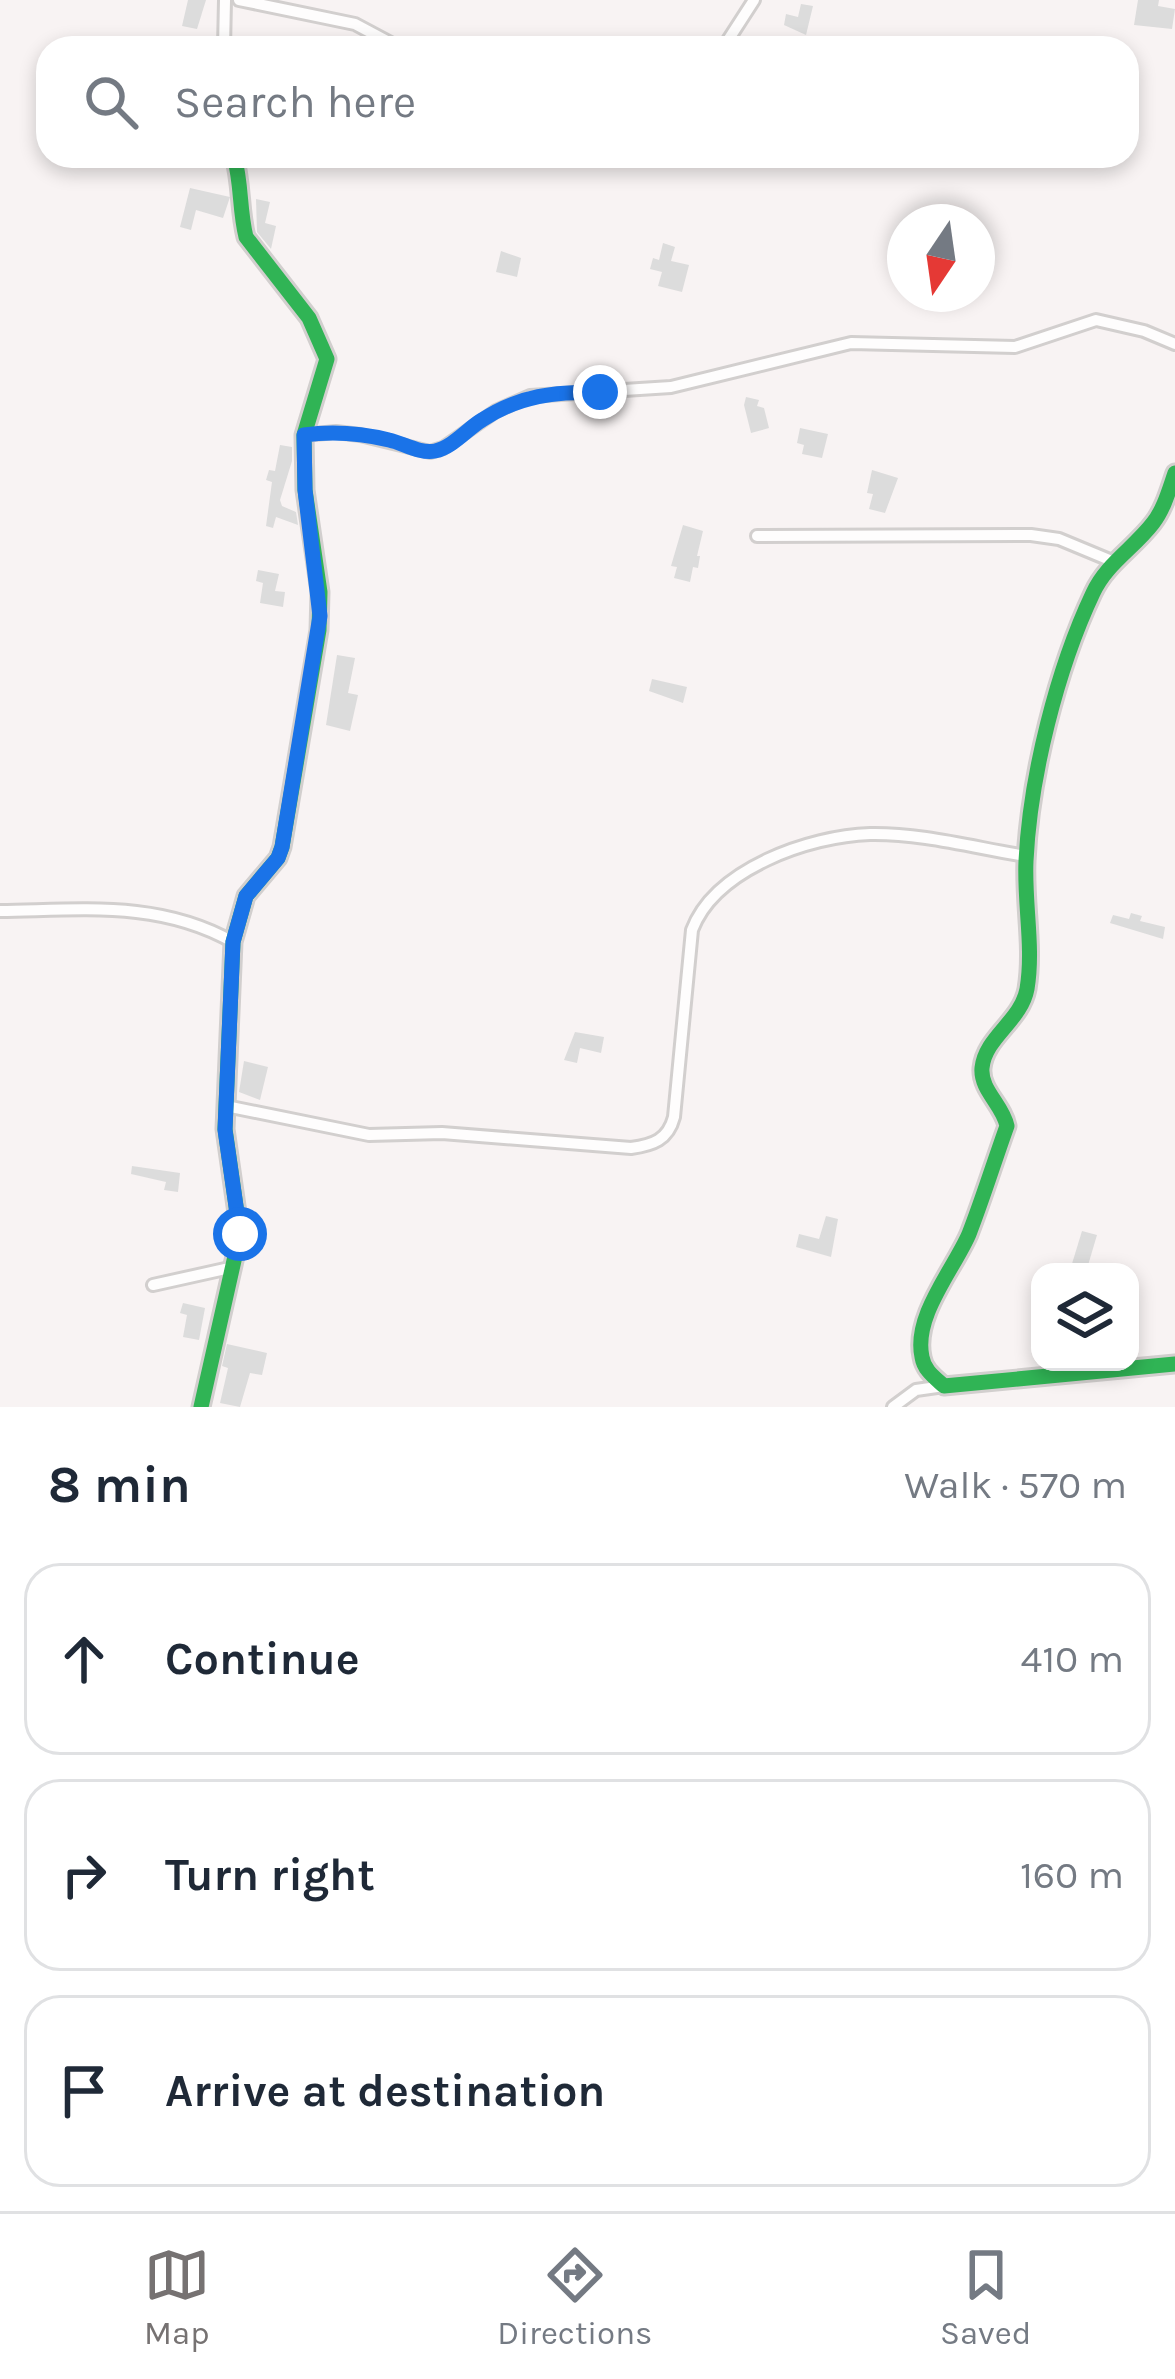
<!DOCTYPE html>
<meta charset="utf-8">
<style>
:root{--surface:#fff;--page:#f6f6f7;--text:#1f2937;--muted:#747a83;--line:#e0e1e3;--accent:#767272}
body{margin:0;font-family:Karla,sans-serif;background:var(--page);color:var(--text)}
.controls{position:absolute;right:36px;bottom:36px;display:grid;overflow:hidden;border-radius:24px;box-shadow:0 6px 18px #0003}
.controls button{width:108px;height:108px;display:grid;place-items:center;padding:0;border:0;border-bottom:3px solid var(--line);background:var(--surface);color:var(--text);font:60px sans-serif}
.compass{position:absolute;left:887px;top:204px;width:108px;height:108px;border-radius:50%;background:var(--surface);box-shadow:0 6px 18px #0003;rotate:193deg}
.stop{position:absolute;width:36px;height:36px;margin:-27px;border:9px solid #1a73e8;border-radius:50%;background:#fff}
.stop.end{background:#1a73e8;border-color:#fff;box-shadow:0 3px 12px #0008}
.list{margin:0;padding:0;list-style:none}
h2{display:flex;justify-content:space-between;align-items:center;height:156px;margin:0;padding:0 48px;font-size:51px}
h2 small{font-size:39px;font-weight:400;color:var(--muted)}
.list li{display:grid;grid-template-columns:78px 1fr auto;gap:36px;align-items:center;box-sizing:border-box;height:192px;margin:0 24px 24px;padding:0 24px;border:3px solid var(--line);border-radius:36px}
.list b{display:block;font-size:45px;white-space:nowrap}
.list em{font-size:39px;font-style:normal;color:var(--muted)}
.icon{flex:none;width:66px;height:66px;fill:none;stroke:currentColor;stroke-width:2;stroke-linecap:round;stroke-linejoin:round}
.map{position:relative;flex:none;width:1175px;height:1407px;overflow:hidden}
.search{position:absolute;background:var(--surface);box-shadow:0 6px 18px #0003;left:36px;right:36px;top:36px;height:132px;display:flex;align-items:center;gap:30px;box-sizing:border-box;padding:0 42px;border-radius:36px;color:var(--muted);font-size:45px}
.sheet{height:804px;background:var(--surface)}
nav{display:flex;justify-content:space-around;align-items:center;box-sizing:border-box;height:168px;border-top:3px solid var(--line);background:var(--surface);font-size:33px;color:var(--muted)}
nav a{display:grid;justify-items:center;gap:6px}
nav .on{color:var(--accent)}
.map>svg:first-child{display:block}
.building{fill:#dcdcdc}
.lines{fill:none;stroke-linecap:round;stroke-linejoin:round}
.street-casing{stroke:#d2cfce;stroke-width:16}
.fast-casing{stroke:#d2cfce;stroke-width:21}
.street{stroke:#fefdfd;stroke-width:10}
.fast{stroke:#30b455;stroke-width:15}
.route{stroke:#1a73e8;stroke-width:15}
</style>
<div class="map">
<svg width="1175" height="1407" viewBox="0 0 1175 1407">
<rect width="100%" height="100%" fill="#f8f3f3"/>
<g class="building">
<path d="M188,0H206L197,29L182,26Z"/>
<path d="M1138,0H1159L1158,6L1175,9L1172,29L1134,25Z"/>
<path d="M801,4L813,6L806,35L784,25L786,14L798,17Z"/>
<path d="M190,188L230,197L223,218L196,210L191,230L180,227Z"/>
<path d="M256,199L270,202L265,223L276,226L271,249L257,232Z"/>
<path d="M663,243L675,247L671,261L689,265L682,292L658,286L662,272L650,269L653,258L659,260Z"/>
<path d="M501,251L521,258L517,277L496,272Z"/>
<path d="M746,397L759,400L757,406L764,408L769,428L751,433L744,405Z"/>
<path d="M800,428L828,434L822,458L802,454L804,445L797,443Z"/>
<path d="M280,445L292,447V461L280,500L282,506L296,512L298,525L276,517L273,528L266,526L272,482L266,480L269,470L275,471Z"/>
<path d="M872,470L898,478L885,513L869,509L873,494L867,493Z"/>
<path d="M683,525L703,531L697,556H700L698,568L693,567L690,582L674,578L677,567L671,566Z"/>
<path d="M258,570L279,574L275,591L285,592L283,607L260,603L263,583L256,581Z"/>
<path d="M337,655L355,658L348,693L358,695L350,731L326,725Z"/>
<path d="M652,679L687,687L683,703L649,691Z"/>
<path d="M1131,913L1142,916L1140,921L1165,927L1163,939L1110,923L1113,915L1129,919Z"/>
<path d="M575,1032L604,1037L601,1053L580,1048L577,1063L564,1060Z"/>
<path d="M244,1061L268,1067L260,1100L239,1092Z"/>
<path d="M132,1166L180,1173L178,1192L164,1190L166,1182L131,1174Z"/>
<path d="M826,1216L838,1219L831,1257L796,1247L799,1234L819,1239Z"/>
<path d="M1082,1231L1097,1235L1086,1272L1071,1267Z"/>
<path d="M183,1303L205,1308L199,1340L183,1337L187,1315L180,1313Z"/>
<path d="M227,1344L267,1353L262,1375L250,1373L240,1407L220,1403L228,1368L222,1366Z"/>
</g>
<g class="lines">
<defs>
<g id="street">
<path d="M239,0L355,24L400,48"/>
<path d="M224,48L225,0"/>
<path d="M723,48L754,0"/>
<path d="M304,435L336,432L360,435L430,452L443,448L496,411L530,396L671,387L851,343L1015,347L1096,320L1144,331L1175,344"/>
<path d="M757,536L1031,535L1059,539L1112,561"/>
<path d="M0,911C81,910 159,900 233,942"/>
<path d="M226,1106L369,1135L442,1133L631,1148C653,1145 668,1140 674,1117L692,930C715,869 809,836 870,834C921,833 976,848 1026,856"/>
<path d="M153,1285L234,1267"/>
<path d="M893,1407L916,1390L944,1386"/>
</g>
<g id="fast">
<path d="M1175,473C1169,490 1164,509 1153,523C1134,548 1106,564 1093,593C1057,669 1030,777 1026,861C1024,904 1034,947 1027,989C1021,1021 985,1037 982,1068C980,1090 1003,1105 1007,1126C994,1162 983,1198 969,1234C954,1269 913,1316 922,1357C924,1370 934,1377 944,1386L1175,1364"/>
<path d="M201,1407L240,1234L225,1129L233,942L246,896L278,858L282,847L319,630L320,592L305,490L304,435L327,359L309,318L246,237C239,209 242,185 234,156"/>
</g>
</defs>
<use href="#street" class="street-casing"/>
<use href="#fast" class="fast-casing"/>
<use href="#street" class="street"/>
<use href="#fast" class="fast"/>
</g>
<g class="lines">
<path class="route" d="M240,1234L225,1130L233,942L246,896L278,858L282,847L320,616L305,490L304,435C333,431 360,433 389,440C403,443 420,454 435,451C453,447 467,429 482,420C520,395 555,392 600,392"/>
</g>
</svg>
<div class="controls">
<button><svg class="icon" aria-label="layers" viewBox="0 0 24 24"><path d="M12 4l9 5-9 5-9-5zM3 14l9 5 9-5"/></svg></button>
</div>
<svg class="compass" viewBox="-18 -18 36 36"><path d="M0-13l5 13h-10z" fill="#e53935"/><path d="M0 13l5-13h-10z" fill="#747a83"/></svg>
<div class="stop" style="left:240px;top:1234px"></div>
<div class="stop end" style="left:600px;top:392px"></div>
<div class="search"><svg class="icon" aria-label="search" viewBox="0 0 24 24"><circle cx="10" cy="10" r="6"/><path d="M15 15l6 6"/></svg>Search here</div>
</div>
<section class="sheet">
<h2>8 min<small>Walk · 570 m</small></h2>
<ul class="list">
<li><svg class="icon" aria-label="ahead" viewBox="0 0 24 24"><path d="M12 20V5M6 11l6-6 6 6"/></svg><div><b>Continue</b></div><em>410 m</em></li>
<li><svg class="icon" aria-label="right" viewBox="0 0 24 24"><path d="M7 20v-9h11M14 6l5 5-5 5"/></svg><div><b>Turn right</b></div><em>160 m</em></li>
<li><svg class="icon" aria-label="arrive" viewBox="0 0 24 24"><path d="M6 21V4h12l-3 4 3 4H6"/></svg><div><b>Arrive at destination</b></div></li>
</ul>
</section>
<nav>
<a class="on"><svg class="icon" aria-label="map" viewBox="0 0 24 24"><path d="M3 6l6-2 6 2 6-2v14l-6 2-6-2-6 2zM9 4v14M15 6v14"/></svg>Map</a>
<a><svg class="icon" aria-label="directions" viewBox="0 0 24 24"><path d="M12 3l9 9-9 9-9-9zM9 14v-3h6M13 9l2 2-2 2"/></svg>Directions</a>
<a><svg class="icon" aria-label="saved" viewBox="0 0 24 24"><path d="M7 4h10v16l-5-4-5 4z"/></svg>Saved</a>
</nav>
